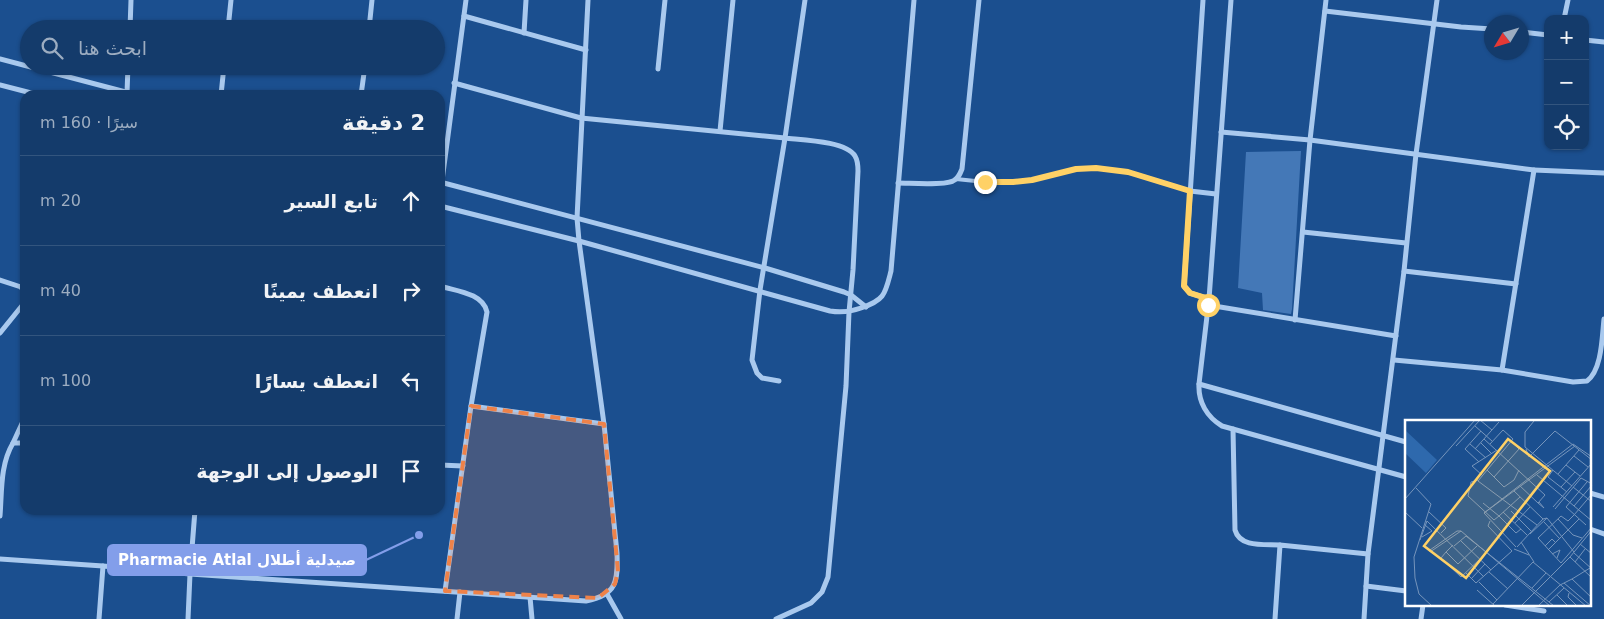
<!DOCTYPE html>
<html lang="ar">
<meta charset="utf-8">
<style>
:root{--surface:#143b6b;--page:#1d4271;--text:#f1f3f6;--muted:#9dadc1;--line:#33557e}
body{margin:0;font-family:"DejaVu Sans",Vazirmatn,sans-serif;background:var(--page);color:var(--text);direction:rtl}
.controls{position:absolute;right:15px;top:15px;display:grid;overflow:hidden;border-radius:10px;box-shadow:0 1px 4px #0004}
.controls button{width:45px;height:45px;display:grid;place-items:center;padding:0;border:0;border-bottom:1px solid var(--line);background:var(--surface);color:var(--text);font:25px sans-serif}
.compass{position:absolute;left:1484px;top:15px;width:45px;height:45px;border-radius:50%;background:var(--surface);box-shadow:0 1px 4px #0004;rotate:232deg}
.stop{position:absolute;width:15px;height:15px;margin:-11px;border:4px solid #ffd166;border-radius:50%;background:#fff}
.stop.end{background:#ffd166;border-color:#fff;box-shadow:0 1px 5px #0008}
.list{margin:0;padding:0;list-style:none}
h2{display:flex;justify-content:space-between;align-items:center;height:65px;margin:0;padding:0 20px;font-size:21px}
h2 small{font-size:16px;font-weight:400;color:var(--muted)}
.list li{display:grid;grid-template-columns:32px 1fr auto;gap:15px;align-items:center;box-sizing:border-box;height:90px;padding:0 20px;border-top:1px solid var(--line)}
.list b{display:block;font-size:19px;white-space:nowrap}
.list em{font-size:16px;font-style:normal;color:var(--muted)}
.icon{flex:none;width:28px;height:28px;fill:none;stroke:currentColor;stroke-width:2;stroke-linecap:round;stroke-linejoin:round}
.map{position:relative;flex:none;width:1604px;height:619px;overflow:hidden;direction:ltr}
.search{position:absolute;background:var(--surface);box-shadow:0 1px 4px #0004;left:20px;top:20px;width:425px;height:55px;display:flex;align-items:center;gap:12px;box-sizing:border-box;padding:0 18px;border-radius:28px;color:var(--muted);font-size:19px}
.panel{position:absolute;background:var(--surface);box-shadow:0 1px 4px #0004;left:20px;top:90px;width:425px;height:425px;border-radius:15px;direction:rtl}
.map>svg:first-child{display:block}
.building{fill:#4478b7}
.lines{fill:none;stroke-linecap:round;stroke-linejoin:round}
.lane{stroke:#a9c9ee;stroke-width:4}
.street{stroke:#a9c9ee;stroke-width:5}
.route{stroke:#ffd166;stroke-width:6}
.marked{fill:#ee8249;fill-opacity:0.2;stroke:#ee8249;stroke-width:4;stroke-dasharray:10 6;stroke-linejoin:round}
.inset-road{fill:none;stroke:#7695bc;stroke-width:1}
.view{fill:#ffd166;fill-opacity:0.15;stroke:#ffd166;stroke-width:2.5}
.inset-edge{fill:none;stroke:#fff;stroke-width:2.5}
.leader{fill:none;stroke:#839eea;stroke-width:2}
.callout-dot{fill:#839eea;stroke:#1b4f8f;stroke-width:2}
.callout{fill:#839eea;stroke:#839eea;stroke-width:2}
.callout-label{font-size:15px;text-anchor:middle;font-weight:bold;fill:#fff}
</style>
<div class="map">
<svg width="1604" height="619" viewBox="0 0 1604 619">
<rect width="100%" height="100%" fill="#1b4f8f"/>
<path class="building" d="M1301,151L1292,309L1291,314L1263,310L1262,293L1238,288L1246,152Z"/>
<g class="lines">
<path class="lane" d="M956,179L985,182H1013L1031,180L1076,169L1096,168L1128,172L1190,191"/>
<g class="street">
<path d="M1203,0L1184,286L1190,293L1209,299"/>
<path d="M1231,0L1209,299L1199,384C1198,402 1207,417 1222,426L1406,477"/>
<path d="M1325,11L1461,27L1492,29"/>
<path d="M464,16L586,50"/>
<path d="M1564,19L1568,0"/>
<path d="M130,29L131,0"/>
<path d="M228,29L231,0"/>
<path d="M369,29L372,0"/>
<path d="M1522,32L1548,35"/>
<path d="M524,33L526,0"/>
<path d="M1585,40L1604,42"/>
<path d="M0,59L137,95"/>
<path d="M658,69L665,0"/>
<path d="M454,83L581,118L785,138L760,290L752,360L757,373L762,378L779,381"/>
<path d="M0,85L39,95"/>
<path d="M127,93L128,66"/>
<path d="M221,95L224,66"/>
<path d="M361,95L365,66"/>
<path d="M720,131L733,0"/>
<path d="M1221,132L1310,140L1534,170L1502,370L1394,360"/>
<path d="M1534,170L1604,173"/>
<path d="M440,182L765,268L844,292L851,295L866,307"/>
<path d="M898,183C910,183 943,186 953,181C958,179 960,174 962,169L979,0"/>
<path d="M1190,191L1216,194"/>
<path d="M440,196L466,0"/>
<path d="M440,206L579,241L830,311C842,313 850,312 861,308C885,300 885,294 891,271L914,0"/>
<path d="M1303,232L1406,243"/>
<path d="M1404,271L1516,284"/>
<path d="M0,280L21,287L25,293"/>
<path d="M440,286C456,291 483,293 487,312L471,406L445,591"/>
<path d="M1208,305L1396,336"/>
<path d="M1295,320L1310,140L1326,0"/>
<path d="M0,333L25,302"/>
<path d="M1502,370L1573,382L1587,381C1602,370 1602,337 1604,319"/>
<path d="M1199,384L1406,442"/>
<path d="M471,406L604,424"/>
<path d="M1233,429L1235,530C1240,548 1265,544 1280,545"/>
<path d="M13,443L25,417"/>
<path d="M440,465L463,466"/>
<path d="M1590,493L1604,497"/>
<path d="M0,516C2,491 0,465 13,443H25"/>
<path d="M1590,529L1604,534"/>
<path d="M0,559L103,566L190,574L586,601C617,595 618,581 617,553L604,424L579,241L577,218L588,0"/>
<path d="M1366,586L1406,591"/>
<path d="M607,594L621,619"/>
<path d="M530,597L532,619"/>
<path d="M1505,605L1544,611"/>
<path d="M99,619L103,566"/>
<path d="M188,619L190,574L195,510"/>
<path d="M457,619L460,592"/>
<path d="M776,619L811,603L822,592L828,577L846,386L849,312L853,270L858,171C858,166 858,161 855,156C846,141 802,140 785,138L805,0"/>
<path d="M1275,619L1280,545L1368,554"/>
<path d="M1364,619L1368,554L1404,271L1416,154L1437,0"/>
<path d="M1421,619L1423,605"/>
</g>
</g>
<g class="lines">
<path class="route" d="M985,182H1013L1032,180L1076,169L1096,168L1128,172L1190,191L1184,286L1190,293L1209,299L1208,305"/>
</g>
<path class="marked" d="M471,406L604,424L618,571L615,584L598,598L445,591Z"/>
<g transform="translate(1405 420)">
<rect width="186" height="186" fill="#1b4f8f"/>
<path d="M0,10L32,40L21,53L0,33Z" fill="#2e69ad"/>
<path class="inset-road" d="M129,1L120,12V27L167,66M70,6L87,21M79,19L140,75L133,83L114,65M76,23L87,34M65,24L81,38M85,24L98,10L108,19L73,61L132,105M168,24L187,37M51,26L75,0L87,10M70,29L94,2M121,29L124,37L150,11L187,40M169,36L183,47M74,42L60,29L76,11M161,45L175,56M82,50L99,67L109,60L114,50M148,50L143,57L162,72M153,54L174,30M77,55L67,46L92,30M132,55L187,101M89,57L114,29L107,22M73,60L66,62L63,76L89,100L94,96L111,113L116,109M156,67L170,52M168,67L187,82M11,68L26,84L9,137L10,158L14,174L27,186M109,71L138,99L142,98L169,132M0,79L70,0M78,83L94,96L115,77M133,83L139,88L134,82M169,86L187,65M148,87L187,43M150,89L176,58L187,64M106,91L126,111M0,92L17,108M24,92L41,108L36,113M98,92L122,115M79,93L170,26M79,93L168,24M79,93L111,127M169,95L187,74M153,99L168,115L177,118M139,102L155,119M110,103L125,87M181,105L161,87L182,62M52,111H56L25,132V130ZM56,111L145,186M125,114L142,98M61,116L149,186M17,117L27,111L20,105M15,120L22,101L79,157M56,121L86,150M116,122L129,142M175,124L187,134M48,125L41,132L53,144L72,126M49,126L61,116M140,126L147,119L151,123M112,127L138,99M109,129L124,135M143,130L174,99M41,132L36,138L56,157L75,139M169,133L187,149M147,134L155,130L152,138M165,137L187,158M170,142L180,129M156,143L133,118L156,96L163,101L169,95M156,143L187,107M185,148L167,159L187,178M84,152L103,169M61,153L71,163L107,131L83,106L85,101M66,159L80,144M74,162L92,180M159,163L186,186M127,168L141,153M72,170L90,186M164,173L163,177L172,186M152,175L163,186M144,182L159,168M88,184L128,142L181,186M116,186L165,137L187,110M133,186L155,165L167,159"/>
<path class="view" d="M103,19L145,51L61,158L19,126Z"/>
<rect width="186" height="186" class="inset-edge"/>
</g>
<path class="leader" d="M419 535L366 560"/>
<circle class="callout-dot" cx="419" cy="535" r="5"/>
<rect class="callout" x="108" y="545" width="258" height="30" rx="5"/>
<g class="callout-label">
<text x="237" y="565">Pharmacie Atlal صيدلية أطلال</text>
</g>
</svg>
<div class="controls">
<button>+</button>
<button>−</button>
<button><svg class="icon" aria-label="locate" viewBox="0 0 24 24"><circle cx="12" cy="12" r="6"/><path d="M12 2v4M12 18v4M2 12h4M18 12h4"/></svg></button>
</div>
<svg class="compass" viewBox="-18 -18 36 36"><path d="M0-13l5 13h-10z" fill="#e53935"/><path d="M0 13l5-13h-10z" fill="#9dadc1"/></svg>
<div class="stop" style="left:1208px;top:305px"></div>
<div class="stop end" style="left:985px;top:182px"></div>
<div class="search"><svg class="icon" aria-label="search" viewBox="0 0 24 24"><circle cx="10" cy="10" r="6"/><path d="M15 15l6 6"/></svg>ابحث هنا</div>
<section class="panel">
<h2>2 دقيقة<small>سيرًا · 160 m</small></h2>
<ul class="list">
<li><svg class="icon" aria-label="ahead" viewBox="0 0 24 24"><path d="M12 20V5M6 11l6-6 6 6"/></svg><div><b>تابع السير</b></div><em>20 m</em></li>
<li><svg class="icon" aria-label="right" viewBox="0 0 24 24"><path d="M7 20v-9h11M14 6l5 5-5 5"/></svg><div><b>انعطف يمينًا</b></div><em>40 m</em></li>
<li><svg class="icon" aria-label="left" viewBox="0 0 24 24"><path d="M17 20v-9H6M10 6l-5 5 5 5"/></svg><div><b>انعطف يسارًا</b></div><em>100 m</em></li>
<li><svg class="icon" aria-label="arrive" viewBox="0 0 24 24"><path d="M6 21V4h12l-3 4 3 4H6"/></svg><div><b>الوصول إلى الوجهة</b></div></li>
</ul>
</section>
</div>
